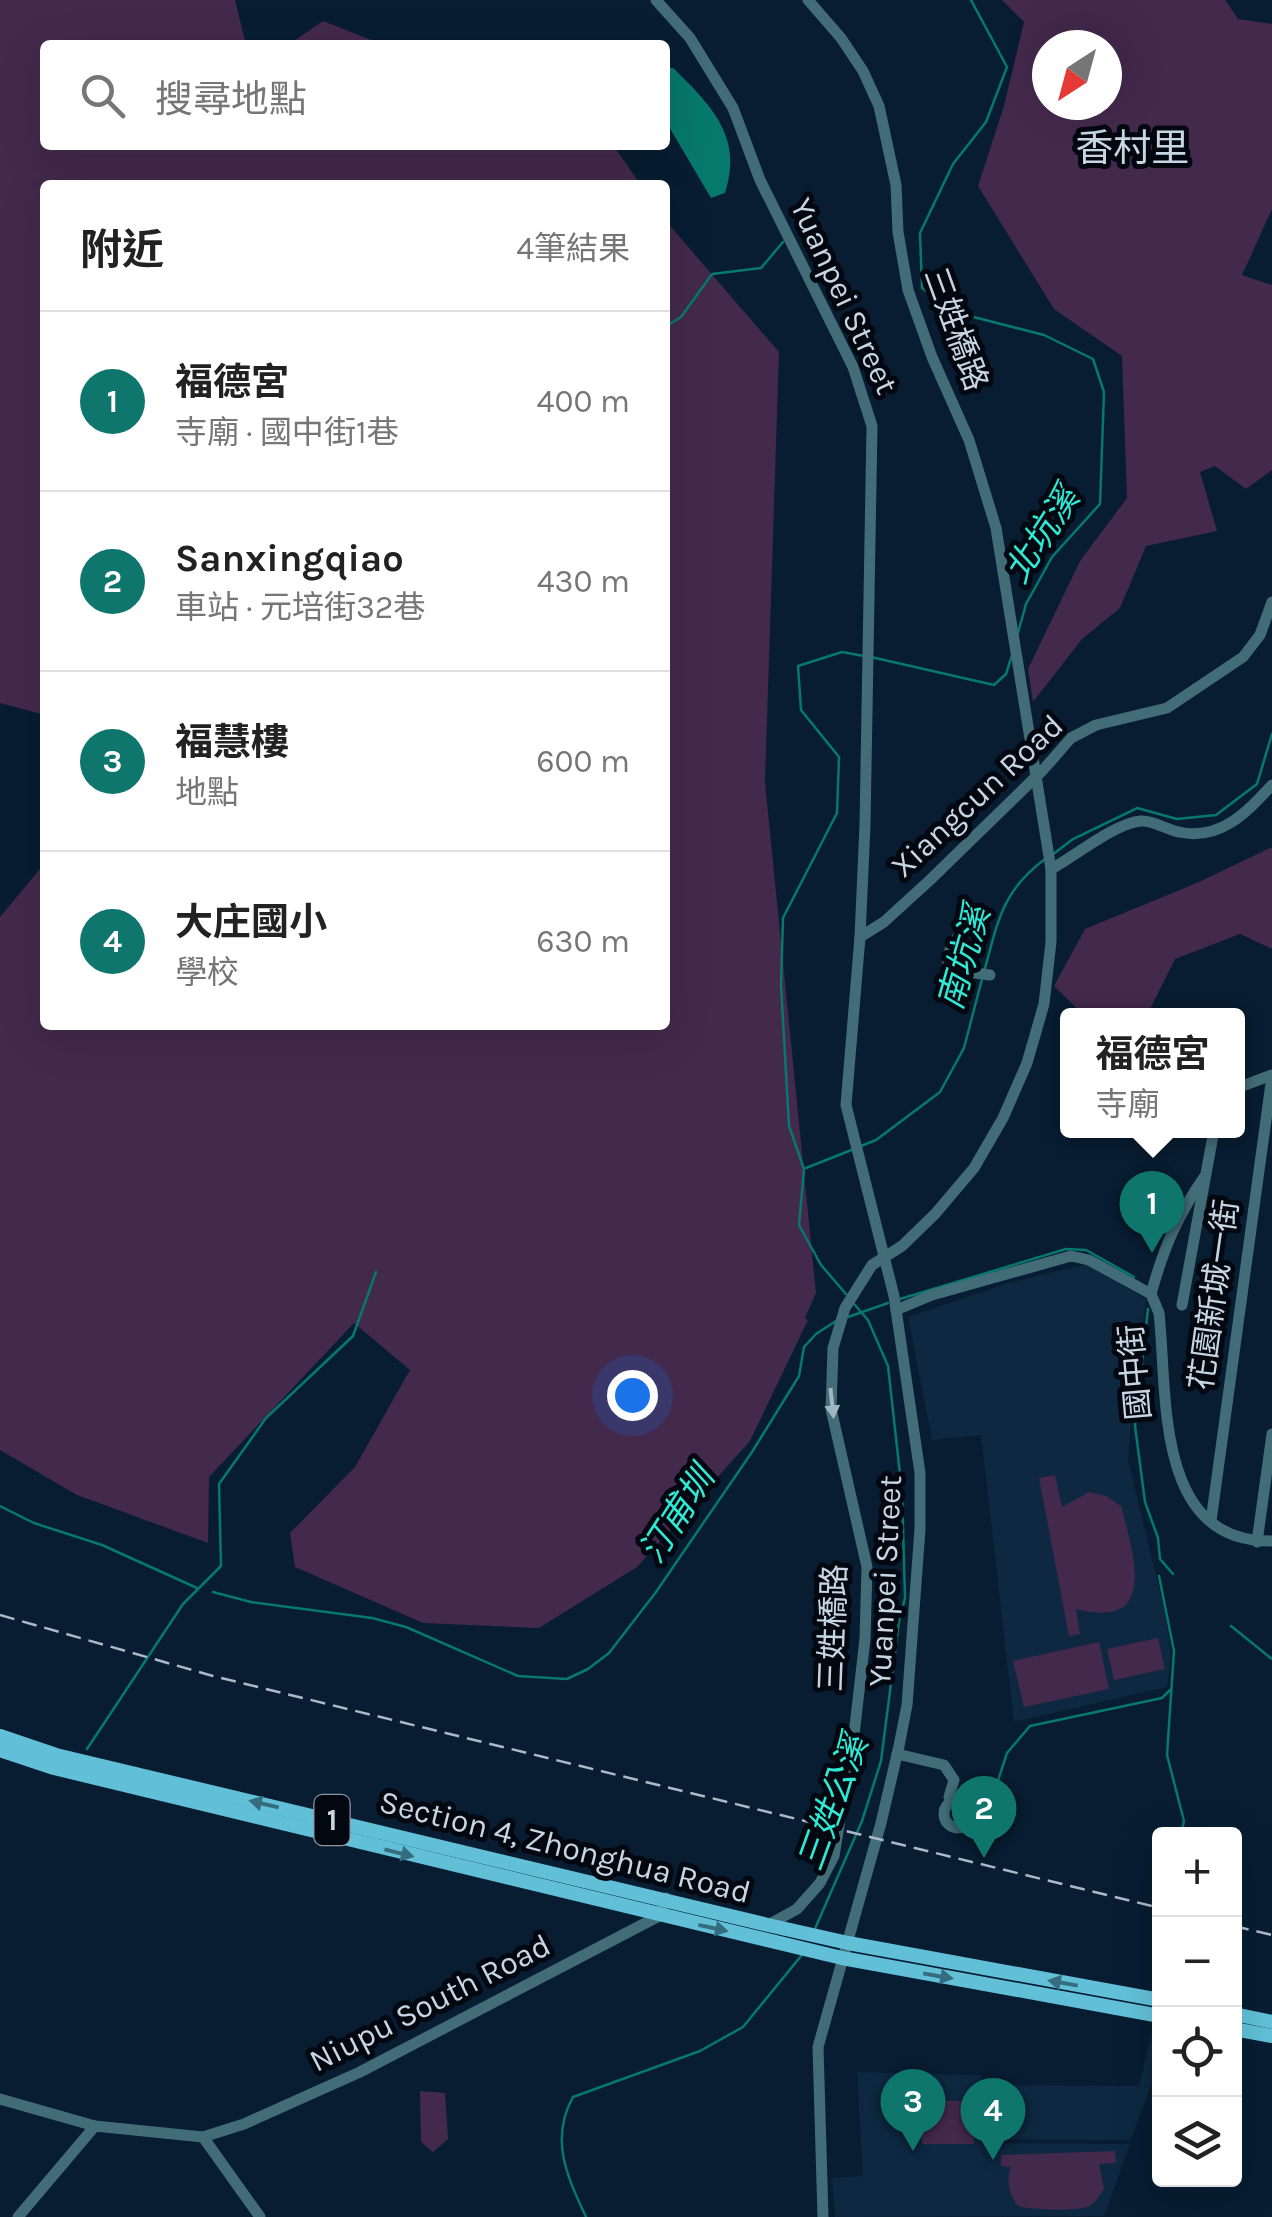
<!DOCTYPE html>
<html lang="zh-TW">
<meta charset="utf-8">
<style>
:root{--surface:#fff;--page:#f2f2f2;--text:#222;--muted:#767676;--line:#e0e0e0;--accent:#0f766e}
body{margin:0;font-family:Karla,"Noto Sans TC",sans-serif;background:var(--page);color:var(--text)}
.controls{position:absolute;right:30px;bottom:30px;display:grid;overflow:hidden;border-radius:10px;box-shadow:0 10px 40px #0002}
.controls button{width:90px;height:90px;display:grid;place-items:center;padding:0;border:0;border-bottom:2px solid var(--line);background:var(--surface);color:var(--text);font:50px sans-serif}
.compass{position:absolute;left:1032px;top:30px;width:90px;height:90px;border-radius:50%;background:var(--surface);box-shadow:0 10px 40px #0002;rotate:216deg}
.you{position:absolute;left:632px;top:1395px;width:35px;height:35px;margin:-25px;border:8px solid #fff;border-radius:50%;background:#1a73e8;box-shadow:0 0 0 15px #1a73e833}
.badge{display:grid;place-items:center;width:65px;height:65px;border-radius:50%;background:var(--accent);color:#fff;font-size:32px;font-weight:700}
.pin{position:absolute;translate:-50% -82px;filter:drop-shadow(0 2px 5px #0008)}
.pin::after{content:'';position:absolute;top:52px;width:35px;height:30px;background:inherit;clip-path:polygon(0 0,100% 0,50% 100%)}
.popup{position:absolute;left:1060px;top:1008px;width:185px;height:130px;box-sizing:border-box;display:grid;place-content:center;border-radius:10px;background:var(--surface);filter:drop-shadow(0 2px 8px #0005);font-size:32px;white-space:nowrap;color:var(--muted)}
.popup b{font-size:38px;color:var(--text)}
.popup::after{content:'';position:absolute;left:50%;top:100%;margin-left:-20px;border:20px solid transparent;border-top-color:var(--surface)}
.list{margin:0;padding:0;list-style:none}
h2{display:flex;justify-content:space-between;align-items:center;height:130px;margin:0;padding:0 40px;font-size:42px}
h2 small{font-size:32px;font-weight:400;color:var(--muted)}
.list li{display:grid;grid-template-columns:65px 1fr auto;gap:30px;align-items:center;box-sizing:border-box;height:180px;padding:0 40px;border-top:2px solid var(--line)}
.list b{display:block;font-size:38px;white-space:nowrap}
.list p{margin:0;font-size:32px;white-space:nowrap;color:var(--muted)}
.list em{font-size:32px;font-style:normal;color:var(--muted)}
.icon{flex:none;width:55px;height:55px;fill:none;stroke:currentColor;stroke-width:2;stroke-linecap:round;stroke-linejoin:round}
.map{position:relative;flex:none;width:1272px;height:2217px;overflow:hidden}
.search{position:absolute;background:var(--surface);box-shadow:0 10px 40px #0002;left:40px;top:40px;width:630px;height:110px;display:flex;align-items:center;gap:25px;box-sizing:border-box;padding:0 35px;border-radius:10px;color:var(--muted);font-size:38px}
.panel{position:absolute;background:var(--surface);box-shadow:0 10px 40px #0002;left:40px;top:180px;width:630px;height:850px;border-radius:10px}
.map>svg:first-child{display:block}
.built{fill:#0d2840}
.green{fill:#43294c;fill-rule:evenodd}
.water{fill:#07786c}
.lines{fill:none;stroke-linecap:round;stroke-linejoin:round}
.stream{stroke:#07786c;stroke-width:2.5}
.minor{stroke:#426d78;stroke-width:11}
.major{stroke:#61c0d8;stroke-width:14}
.rail{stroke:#abb9c8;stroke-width:2.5;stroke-dasharray:15 8;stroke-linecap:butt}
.oneway{fill:#a0b6c3}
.oneway2{fill:#366d7e}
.labels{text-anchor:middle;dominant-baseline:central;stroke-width:10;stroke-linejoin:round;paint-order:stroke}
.shield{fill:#020710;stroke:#8d97a4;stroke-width:2.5}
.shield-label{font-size:30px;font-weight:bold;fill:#c8d5e3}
.street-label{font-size:32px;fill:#c8d5e3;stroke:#020710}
.water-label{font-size:35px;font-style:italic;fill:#2ee9d4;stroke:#020710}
.quarter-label{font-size:38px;fill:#c8d5e3;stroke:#020710}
</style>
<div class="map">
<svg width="1272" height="2217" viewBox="0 0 1272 2217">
<rect width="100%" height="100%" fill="#081d32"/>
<g class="built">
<path d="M1087,1264L1146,1299L1132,1404L1128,1460L1165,1613L1171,1654L1167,1687L1014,1722L981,1435L932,1440L908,1317L1008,1283Z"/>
<path d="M1152,2032L1159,2035V2064L1131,2140L986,2139V2085L1139,2086Z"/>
<path d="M857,2072L981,2075L984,2143L1130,2144L1104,2216L835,2217L832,2178L863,2176Z"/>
</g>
<g class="green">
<path d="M0,0H235L246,45H45V145H613L641,185H45V715L0,703Z"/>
<path d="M1002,0H1225L1238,19L1272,24V209L1242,275L1272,285V470L1246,489L1215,466L1200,472L1217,531L1146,546L1120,608L1082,639L1033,702L1028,669L1080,561L1127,498L1122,356L1054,309L978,186L1004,106L1024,22ZM1047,45H1107V105H1047Z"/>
<path d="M323,21L384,45H288Z"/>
<path d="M665,220L779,352L765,782L816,1293L805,1318L808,1320L750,1441L637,1567L539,1628L423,1623L295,1567L290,1533L355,1467L410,1370L354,1323L209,1477L208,1543L77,1495L0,1450V917L45,863V1025H665Z"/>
<path d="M1272,847V949L1240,934L1175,959L1147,1015H1084L1054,986L1085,929L1199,882Z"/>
<path d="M1055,1475L1062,1507L1089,1492L1106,1496L1121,1506C1133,1553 1160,1631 1076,1609L1080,1634L1069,1636L1039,1478Z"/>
<path d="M1158,1638L1165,1669L1114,1680L1107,1649Z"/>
<path d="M1099,1642L1109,1689L1024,1707L1013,1661Z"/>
<path d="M420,2091L445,2093L448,2139L433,2152L421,2142Z"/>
<path d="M922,2101H973L974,2144H922Z"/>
<path d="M1115,2151L1116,2163L1099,2164L1104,2189C1100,2195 1095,2204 1087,2207C1074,2211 1031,2210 1018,2206C1009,2193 1006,2183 1011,2167L1001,2166V2155Z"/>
</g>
<path class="water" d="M665,68H673C710,104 744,137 725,193L711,198L665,120Z"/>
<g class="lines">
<g class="stream">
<path d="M971,0L1007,67L986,122L953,164L920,233L922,288L954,312L1044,335L1093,359L1104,392L1100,504L1052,557L1026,604L1018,633"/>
<path d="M665,327L681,317L712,274L761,268L783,242"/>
<path d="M871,657L994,685L1006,674L1012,655"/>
<path d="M1052,855L1073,839L1137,808L1177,819L1216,815L1257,784L1272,734"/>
<path d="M984,972C998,922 1001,892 1045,859"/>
<path d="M861,1146L876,1140L940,1092L964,1048L982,979"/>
<path d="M806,1168L854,1149"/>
<path d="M846,1294L821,1265L799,1225L804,1169L789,1126L781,985L783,918L837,813L839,757L801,710L798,666L842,652L864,656"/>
<path d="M900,1299L1066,1249L1086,1250L1134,1277"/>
<path d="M1148,1309L1135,1426L1145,1502L1158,1538L1160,1559L1173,1574"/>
<path d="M848,1317L888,1303"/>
<path d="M0,1506L34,1523L102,1545L197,1588"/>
<path d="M1159,1576L1174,1651L1167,1755L1184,1821L1181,1834"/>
<path d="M213,1592L251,1602L372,1618L406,1627L518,1676L567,1679L588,1669L609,1653L656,1592L752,1452L799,1376L804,1347L816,1334L836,1321"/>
<path d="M1231,1626L1272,1659"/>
<path d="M87,1749L183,1604L221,1566L219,1484L266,1418L353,1336L376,1272"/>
<path d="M991,1802L1007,1753L1030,1726L1162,1698L1170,1690"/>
<path d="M814,1931L862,1821L881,1761L899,1621L905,1598L902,1492L888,1366L868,1320L854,1304"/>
<path d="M586,2217C568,2178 549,2140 573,2097L700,2051L743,2027L801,1956"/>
</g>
<g class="minor">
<path d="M656,0L690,38L733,108L760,180L853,367L872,426L865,825L860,937L846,1105L894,1296L920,1473V1529L907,1705L899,1746L881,1823L818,2047L823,2217"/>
<path d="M1051,869C1074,857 1115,823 1141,821C1153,820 1167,830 1179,832C1220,841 1246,813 1272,785"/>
<path d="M960,933L949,952L947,969L990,975"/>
<path d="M860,937L884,922L930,880L1043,770L1071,738L1096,725L1167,708L1243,657L1260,635L1272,602"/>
<path d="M1237,1088L1272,1075"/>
<path d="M1151,1294C1164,1247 1177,1216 1205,1176"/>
<path d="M1182,1305L1214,1130"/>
<path d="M896,1310L932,1295L1071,1256L1089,1260L1151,1294L1159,1313C1168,1392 1153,1543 1272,1541"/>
<path d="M1211,1521L1272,1076"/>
<path d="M1257,1542L1272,1434"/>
<path d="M897,1754L944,1765L954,1780L949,1797L952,1802"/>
<circle cx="958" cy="1814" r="14"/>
<path d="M768,1925L797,1909L820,1883L834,1856L854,1735L865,1639L867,1567L831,1409L833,1348L845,1308L872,1265L902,1246L935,1214L974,1168L1003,1118L1027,1063L1044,1004L1051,942V869L996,528L969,440L932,357L908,290L898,232L896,185L879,106L863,71L841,38L808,0"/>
<path d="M0,2099L95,2126L203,2137L244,2124L360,2072L659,1916L666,1898"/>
<path d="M203,2137L260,2217"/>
<path d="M18,2217L95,2126"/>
</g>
<g class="major">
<path d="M0,1736L56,1755L768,1925L848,1943L1160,2000"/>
<path d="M0,1750L54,1768L842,1958L1160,2016"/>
<path d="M1234,2014L1272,2022"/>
<path d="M1234,2029L1272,2036"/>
</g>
<g class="rail">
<path d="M0,1615L213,1676L1160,1908"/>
<path d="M1234,1926L1272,1935"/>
</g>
</g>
<defs><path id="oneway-solid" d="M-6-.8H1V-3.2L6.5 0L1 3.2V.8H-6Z" transform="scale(2.5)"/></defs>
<use class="oneway" href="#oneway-solid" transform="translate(832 1403) rotate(84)"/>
<g class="oneway2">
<use href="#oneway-solid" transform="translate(264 1804) rotate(-167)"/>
<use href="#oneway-solid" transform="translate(399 1853) rotate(14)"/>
<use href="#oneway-solid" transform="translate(713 1928) rotate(12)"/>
<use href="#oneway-solid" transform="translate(938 1976) rotate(10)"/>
<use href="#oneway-solid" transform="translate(1063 1983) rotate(-170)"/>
</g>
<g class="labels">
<rect class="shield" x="314.5" y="1795" width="35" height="50" rx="8"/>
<g class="shield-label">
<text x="332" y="1820">1</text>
</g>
<g class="street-label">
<text transform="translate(844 296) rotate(65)">Yuanpei Street</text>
<text transform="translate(956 329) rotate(70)">三姓橋路</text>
<text transform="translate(977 796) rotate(-43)">Xiangcun Road</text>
<text transform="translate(1214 1295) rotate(-82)">花園新城一街</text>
<text transform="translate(1135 1372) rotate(-95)">國中街</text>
<text transform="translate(885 1581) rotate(-87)">Yuanpei Street</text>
<text transform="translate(833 1628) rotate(-88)">三姓橋路</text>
<text transform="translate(565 1847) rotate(14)">Section 4, Zhonghua Road</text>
<text transform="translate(430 2003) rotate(-27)">Niupu South Road</text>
</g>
<g class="water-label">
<text transform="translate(1042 535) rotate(-57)">北坑溪</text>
<text transform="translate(964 958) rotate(-74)">南坑溪</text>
<text transform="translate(677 1515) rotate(-57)">汀甫圳</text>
<text transform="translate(833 1803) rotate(-70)">三姓公溪</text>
</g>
<g class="quarter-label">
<text x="1132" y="148">香村里</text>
</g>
</g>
</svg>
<div class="controls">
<button>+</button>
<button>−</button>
<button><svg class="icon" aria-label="locate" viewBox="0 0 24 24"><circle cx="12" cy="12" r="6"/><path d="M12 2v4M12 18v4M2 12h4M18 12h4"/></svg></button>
<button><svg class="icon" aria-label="layers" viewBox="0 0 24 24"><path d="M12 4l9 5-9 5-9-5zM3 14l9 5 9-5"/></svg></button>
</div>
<svg class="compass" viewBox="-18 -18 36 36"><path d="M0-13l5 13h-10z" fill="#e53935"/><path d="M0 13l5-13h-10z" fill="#767676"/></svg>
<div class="you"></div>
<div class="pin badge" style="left:1152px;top:1253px">1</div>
<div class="popup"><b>福德宮</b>寺廟</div>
<div class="pin badge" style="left:984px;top:1858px">2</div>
<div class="pin badge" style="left:913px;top:2151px">3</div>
<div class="pin badge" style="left:993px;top:2160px">4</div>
<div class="search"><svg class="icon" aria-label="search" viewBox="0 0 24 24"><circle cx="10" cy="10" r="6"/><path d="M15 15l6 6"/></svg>搜尋地點</div>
<section class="panel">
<h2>附近<small>4筆結果</small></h2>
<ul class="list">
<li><span class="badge">1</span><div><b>福德宮</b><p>寺廟 · 國中街1巷</p></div><em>400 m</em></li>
<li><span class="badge">2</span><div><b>Sanxingqiao</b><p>車站 · 元培街32巷</p></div><em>430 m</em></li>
<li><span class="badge">3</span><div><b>福慧樓</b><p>地點</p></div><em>600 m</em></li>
<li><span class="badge">4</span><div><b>大庄國小</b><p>學校</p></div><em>630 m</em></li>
</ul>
</section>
</div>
